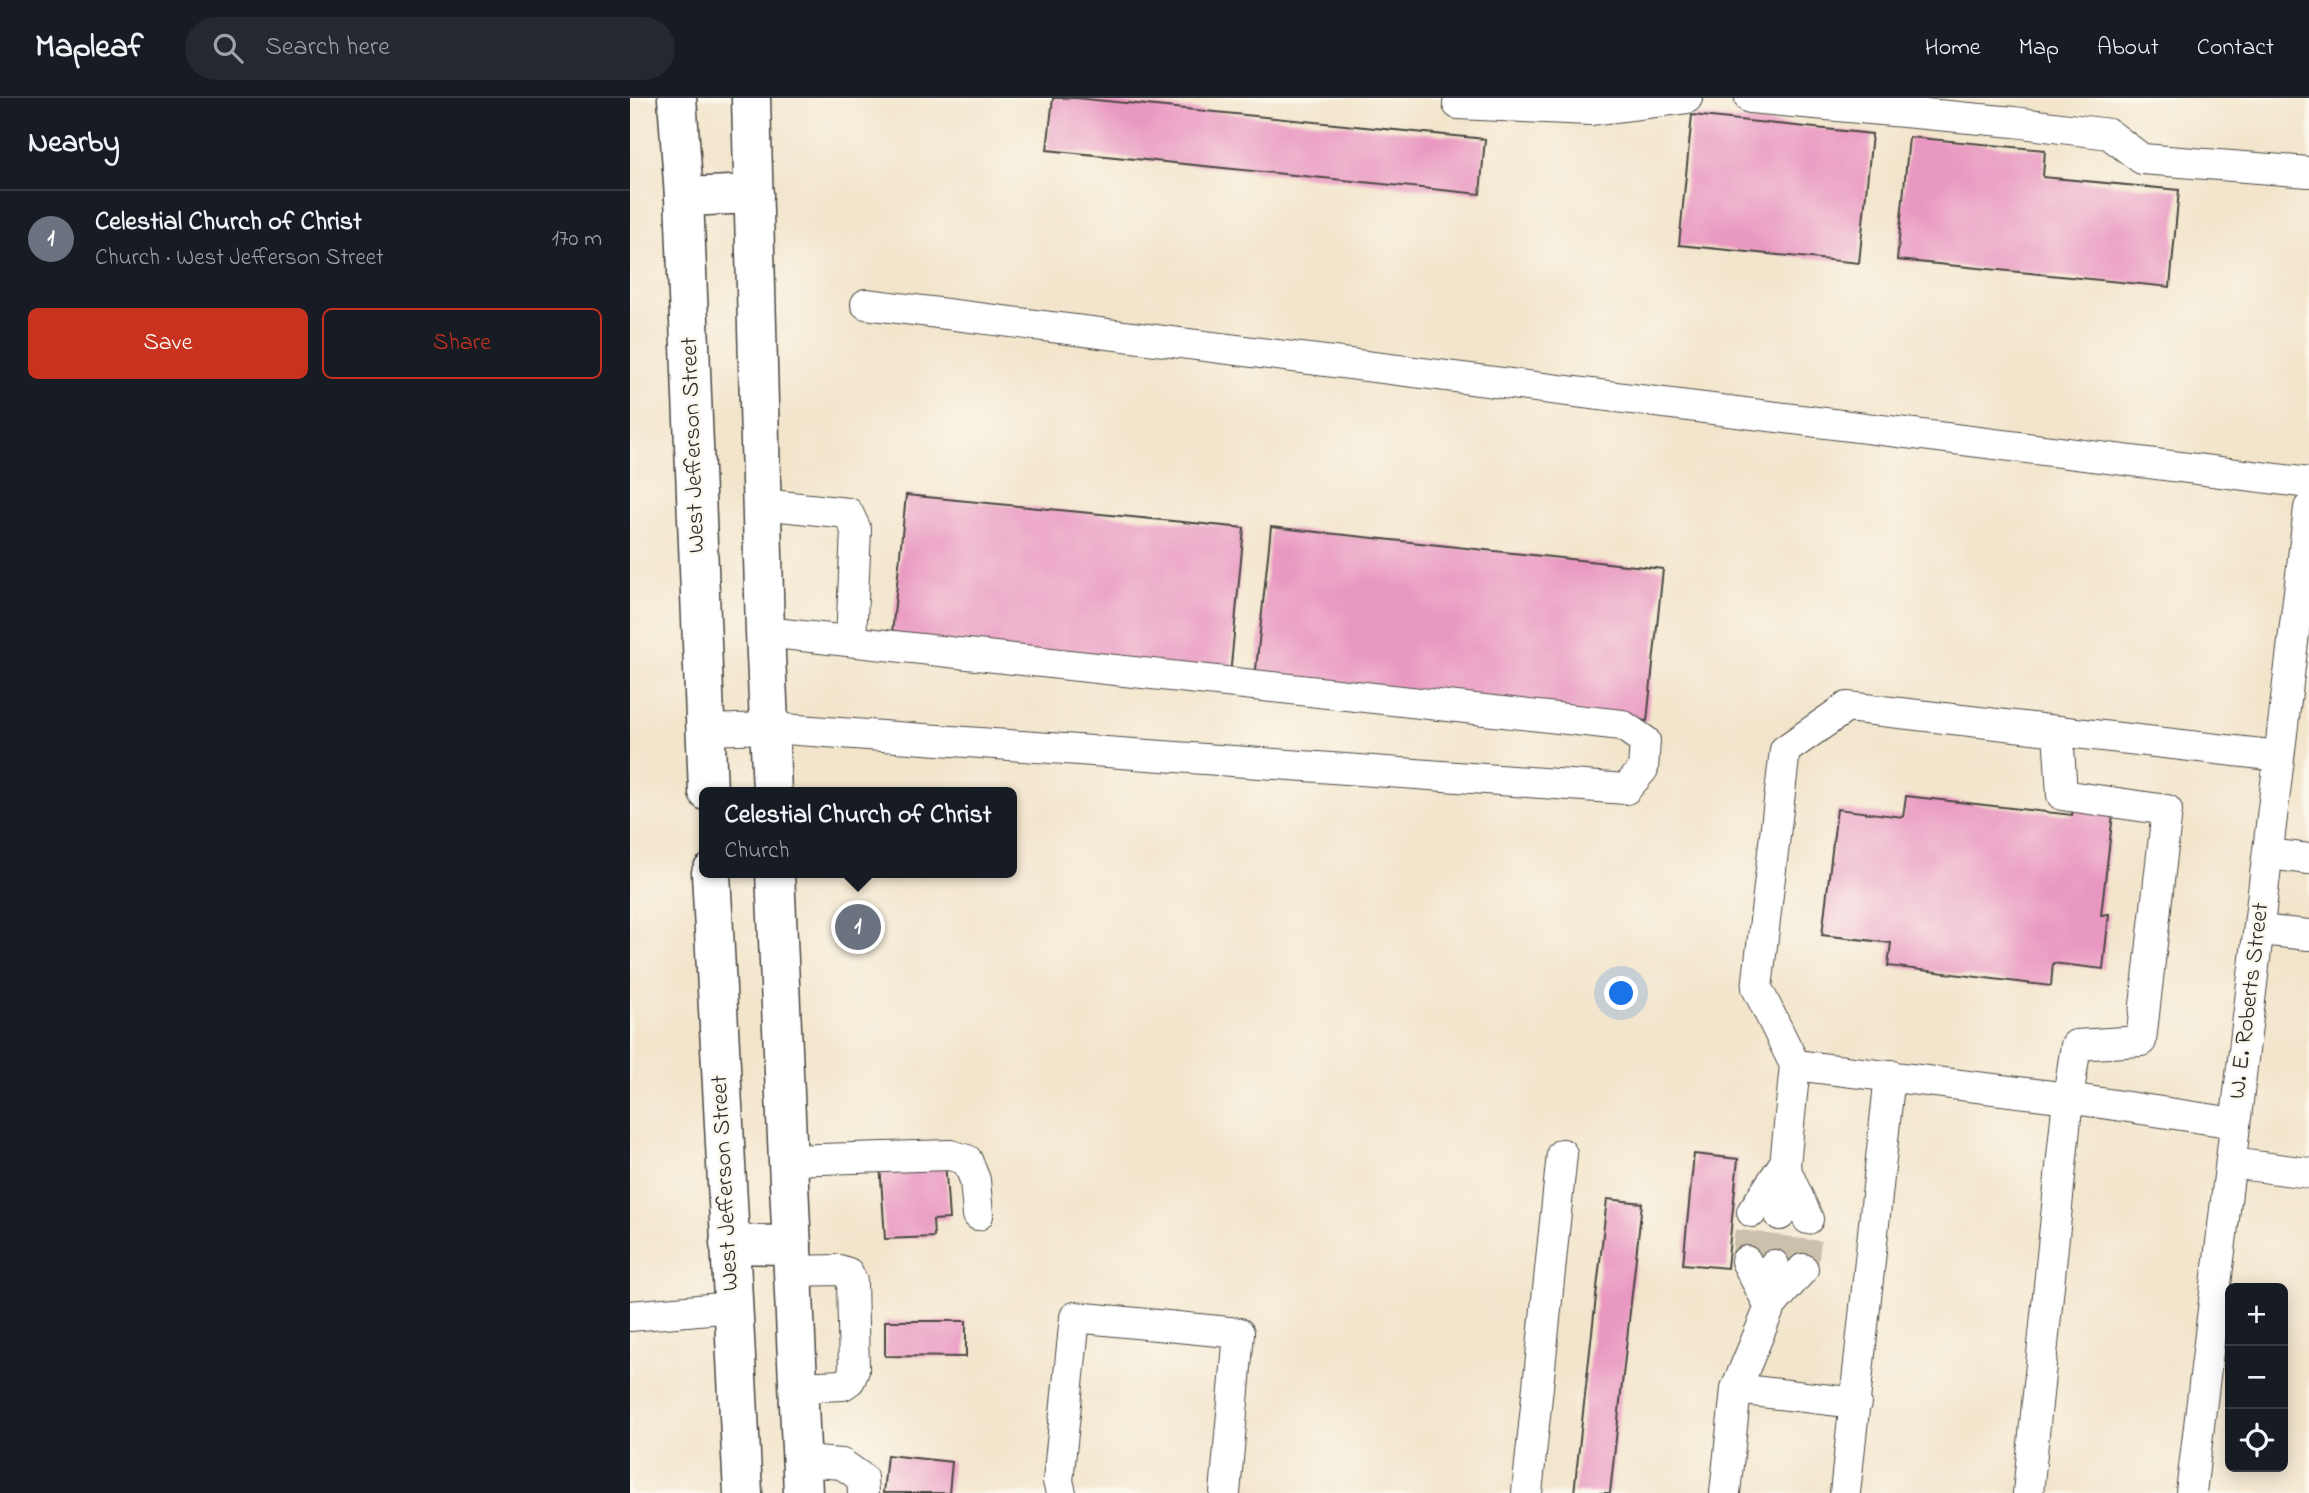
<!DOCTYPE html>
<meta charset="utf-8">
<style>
:root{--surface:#171b24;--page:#242831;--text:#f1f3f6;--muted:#9ea1a6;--line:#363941;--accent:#c8321e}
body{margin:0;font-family:"Indie Flower",sans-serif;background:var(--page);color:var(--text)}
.controls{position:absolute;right:21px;bottom:21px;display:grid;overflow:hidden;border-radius:10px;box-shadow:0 4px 18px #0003}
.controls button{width:63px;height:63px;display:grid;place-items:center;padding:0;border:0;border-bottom:2px solid var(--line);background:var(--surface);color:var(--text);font:35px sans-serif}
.you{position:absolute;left:992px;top:896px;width:24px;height:24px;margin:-18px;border:5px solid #fff;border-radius:50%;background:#1a73e8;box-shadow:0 0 0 10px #1a73e833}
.badge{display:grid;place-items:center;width:46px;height:46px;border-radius:50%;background:var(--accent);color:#fff;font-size:23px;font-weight:700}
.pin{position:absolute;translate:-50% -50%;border:4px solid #fff;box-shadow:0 2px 7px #0006}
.popup{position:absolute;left:69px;top:689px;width:318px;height:91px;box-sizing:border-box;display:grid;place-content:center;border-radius:10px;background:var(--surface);filter:drop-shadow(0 2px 5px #0005);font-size:23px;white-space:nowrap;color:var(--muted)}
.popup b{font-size:26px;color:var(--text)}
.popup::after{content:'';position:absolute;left:50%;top:100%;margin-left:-14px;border:14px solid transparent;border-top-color:var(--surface)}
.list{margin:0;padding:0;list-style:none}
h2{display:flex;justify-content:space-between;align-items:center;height:91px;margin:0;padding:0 28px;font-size:30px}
h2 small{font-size:23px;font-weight:400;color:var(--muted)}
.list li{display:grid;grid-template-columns:46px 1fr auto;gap:21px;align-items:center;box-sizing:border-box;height:98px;padding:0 28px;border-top:2px solid var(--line)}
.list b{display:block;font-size:26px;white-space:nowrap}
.list p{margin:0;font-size:23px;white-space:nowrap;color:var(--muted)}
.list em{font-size:23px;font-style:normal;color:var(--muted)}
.actions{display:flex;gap:14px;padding:21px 28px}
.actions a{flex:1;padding:16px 0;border:2px solid var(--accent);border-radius:10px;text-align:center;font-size:24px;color:var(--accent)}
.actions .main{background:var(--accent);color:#fff}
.icon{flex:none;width:38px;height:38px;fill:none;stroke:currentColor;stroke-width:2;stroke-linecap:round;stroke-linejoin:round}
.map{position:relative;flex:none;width:1679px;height:1395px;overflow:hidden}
header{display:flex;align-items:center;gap:42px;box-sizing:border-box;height:98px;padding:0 35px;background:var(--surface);border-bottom:2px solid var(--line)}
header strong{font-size:33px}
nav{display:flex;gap:38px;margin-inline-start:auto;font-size:24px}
.search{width:490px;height:63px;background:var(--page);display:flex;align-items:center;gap:18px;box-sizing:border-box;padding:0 24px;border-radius:38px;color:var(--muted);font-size:26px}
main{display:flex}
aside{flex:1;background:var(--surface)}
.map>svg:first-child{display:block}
.building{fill:#e999c1}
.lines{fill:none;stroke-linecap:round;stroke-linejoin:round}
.minor-tunnel{stroke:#cbc0ac;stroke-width:30;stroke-dasharray:30 15;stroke-linecap:butt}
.minor-casing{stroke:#494743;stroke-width:32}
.major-casing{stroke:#494743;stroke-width:41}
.minor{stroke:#fff;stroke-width:30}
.major{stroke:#fff;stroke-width:38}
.labels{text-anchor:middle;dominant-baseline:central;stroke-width:5;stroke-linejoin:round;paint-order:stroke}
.street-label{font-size:24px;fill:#2b2b2b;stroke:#fbf7ec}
</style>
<header>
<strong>Mapleaf</strong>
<div class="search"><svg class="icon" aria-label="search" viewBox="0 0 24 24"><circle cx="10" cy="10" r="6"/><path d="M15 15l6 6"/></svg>Search here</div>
<nav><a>Home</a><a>Map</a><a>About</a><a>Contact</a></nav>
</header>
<main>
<aside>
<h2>Nearby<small></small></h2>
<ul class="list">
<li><span class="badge" style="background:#6b7280">1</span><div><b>Celestial Church of Christ</b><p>Church · West Jefferson Street</p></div><em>170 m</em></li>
</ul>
<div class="actions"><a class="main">Save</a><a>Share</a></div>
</aside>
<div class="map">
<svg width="1679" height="1395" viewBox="0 0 1679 1395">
<rect width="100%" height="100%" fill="#fbf7ec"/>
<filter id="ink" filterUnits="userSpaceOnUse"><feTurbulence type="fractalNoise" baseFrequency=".0143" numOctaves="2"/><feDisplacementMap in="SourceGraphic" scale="14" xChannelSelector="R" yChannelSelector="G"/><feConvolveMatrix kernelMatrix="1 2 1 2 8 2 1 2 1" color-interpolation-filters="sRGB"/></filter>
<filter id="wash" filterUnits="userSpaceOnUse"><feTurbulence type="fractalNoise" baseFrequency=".00686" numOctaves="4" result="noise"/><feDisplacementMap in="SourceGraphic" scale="28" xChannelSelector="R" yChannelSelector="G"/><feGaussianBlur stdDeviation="1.57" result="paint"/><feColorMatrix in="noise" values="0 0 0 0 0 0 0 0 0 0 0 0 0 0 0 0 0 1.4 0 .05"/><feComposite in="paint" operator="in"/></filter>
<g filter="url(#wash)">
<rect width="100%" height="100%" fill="#f3e5cc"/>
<g id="blocks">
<g class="building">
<path d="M423,0H446L855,41L850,96L417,52Z"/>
<path d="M1062,17L1242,36L1229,165L1049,147Z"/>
<path d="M1279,39L1415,52L1413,79L1549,92L1540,189L1267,162Z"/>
<path d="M276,397L614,430L600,578L261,546Z"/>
<path d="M641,429L1033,471L1017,623L625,581Z"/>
<path d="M1276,698L1442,717L1443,711L1483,716L1471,817L1479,816L1473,871L1423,865L1421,888L1258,868L1261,845L1192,837L1207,711L1273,719Z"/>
<path d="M1064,1056L1108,1061L1097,1170L1053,1166Z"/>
<path d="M315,1061L319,1121L303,1122L304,1139L255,1141L250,1065Z"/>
<path d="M977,1101L1012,1105L980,1395H944Z"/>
<path d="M255,1223H336V1259L255,1258Z"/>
<path d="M257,1357L322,1364L319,1395H253Z"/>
</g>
</g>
</g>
<g filter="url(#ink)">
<use href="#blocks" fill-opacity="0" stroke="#494743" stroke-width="2"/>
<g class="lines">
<g class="minor-tunnel">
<path d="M1116,1163L1122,1114"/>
<path d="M1144,1167L1150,1117"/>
<path d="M1173,1171L1178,1121"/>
</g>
<defs>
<g id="minor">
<path d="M1120,0L1384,24L1479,36L1512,61L1679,74"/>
<path d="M828,6L960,12L1057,0"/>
<path d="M236,206L1679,385"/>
<path d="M131,406L218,415L226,432L221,543"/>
<path d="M75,632L140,630L996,691L1013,671L1015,643L992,627L135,534"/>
<path d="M1638,756L1679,761"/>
<path d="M1629,832L1679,837"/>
<path d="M1165,967L1438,1000L1605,1025"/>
<path d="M158,1062L320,1057L337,1062L345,1082L348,1117"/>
<path d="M1601,1065L1679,1075"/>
<path d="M1155,1070L1178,1121"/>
<path d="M1122,1114L1152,1069"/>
<path d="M1150,1117L1165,967L1127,890L1155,652L1217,609L1649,658"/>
<path d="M1116,1163L1140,1209"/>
<path d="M163,1173L209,1172L218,1175L222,1183L224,1272L220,1282L213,1287L168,1289"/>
<path d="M1140,1209L1173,1171"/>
<path d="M0,1218L102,1209"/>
<path d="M1106,1291L1226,1305"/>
<path d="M171,1363L212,1366L232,1380L233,1395"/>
<path d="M431,1395L428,1383L445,1219L609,1235L595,1395"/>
<path d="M897,1395L932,1056"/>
<path d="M1095,1395L1106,1291L1140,1209L1144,1167"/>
<path d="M1215,1395L1260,977"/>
<path d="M1398,1395L1438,1000L1446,947L1511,943L1537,712L1432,697L1428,633"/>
<path d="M1561,1395L1679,410"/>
</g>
<g id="major">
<path d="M47,0L54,99L78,694"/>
<path d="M121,0L135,534L142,694"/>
<path d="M54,99L124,96"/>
<path d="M81,775L113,1395"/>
<path d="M145,775L173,1395"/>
<path d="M99,1146L162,1147"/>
</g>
</defs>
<use href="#minor" class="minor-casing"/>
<use href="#major" class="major-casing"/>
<use href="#minor" class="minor"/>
<use href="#major" class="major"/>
</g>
</g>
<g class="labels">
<g class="street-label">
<text transform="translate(64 347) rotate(-92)">West Jefferson Street</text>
<text transform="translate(1620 903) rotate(-83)">W. E. Roberts Street</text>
<text transform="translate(96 1085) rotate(-93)">West Jefferson Street</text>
</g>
</g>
</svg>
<div class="controls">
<button>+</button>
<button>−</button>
<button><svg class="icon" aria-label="locate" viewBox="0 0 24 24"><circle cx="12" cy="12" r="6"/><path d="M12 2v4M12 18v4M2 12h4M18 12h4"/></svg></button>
</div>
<div class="you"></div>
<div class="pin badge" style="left:228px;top:829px;background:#6b7280">1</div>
<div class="popup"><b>Celestial Church of Christ</b>Church</div>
</div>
</main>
